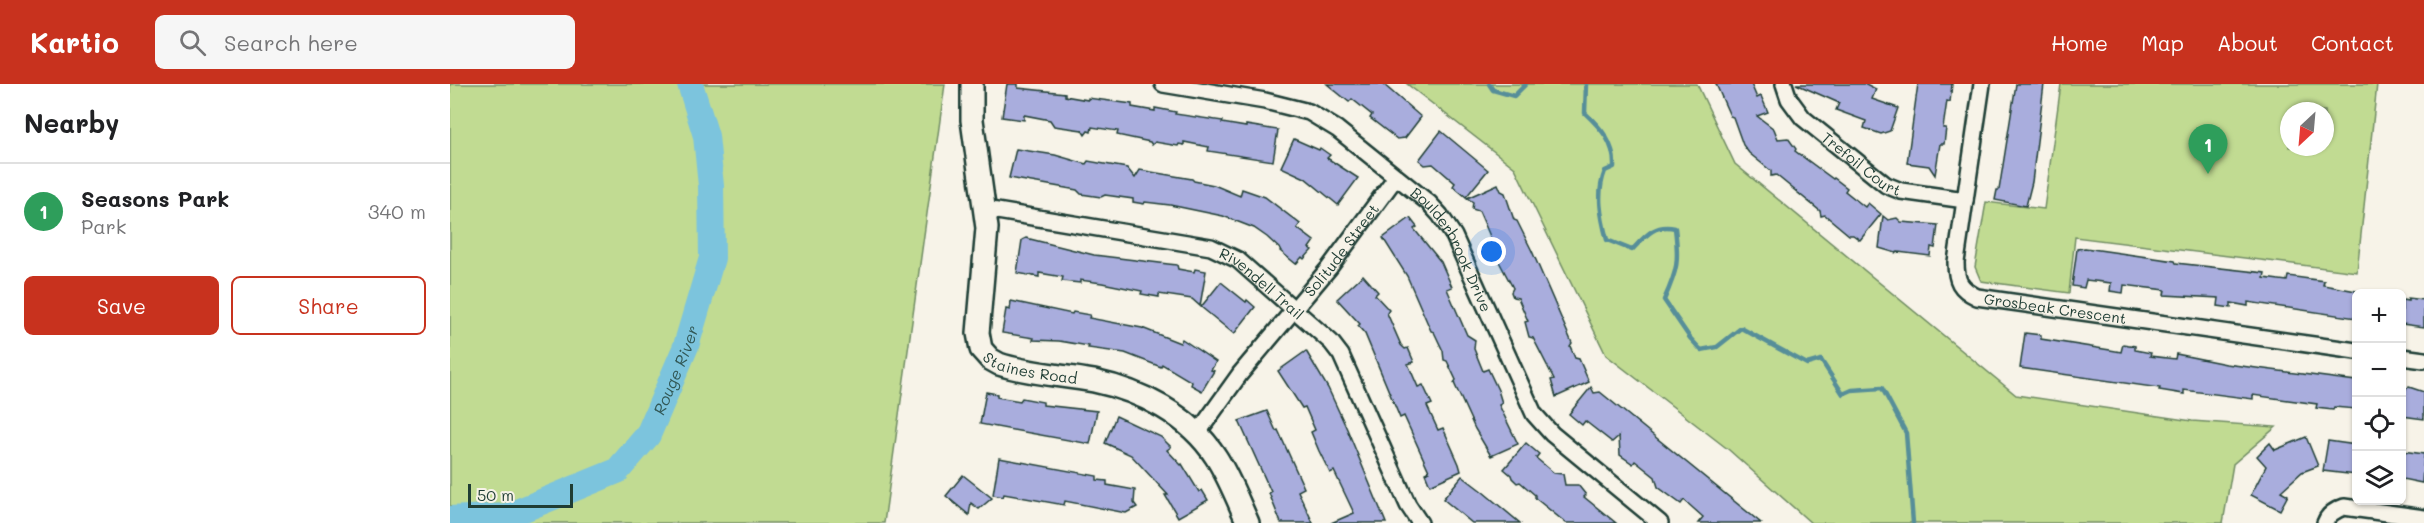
<!DOCTYPE html>
<meta charset="utf-8">
<style>
:root{--surface:#fff;--page:#f6f6f6;--text:#202124;--muted:#757577;--line:#e0e0e0;--accent:#c8321e}
body{margin:0;font-family:Mali,sans-serif;background:var(--page);color:var(--text)}
.controls{position:absolute;right:18px;bottom:18px;display:grid;overflow:hidden;border-radius:9px;box-shadow:0 2px 4px #0004}
.controls button{width:54px;height:54px;display:grid;place-items:center;padding:0;border:0;border-bottom:2px solid var(--line);background:var(--surface);color:var(--text);font:30px sans-serif}
.compass{position:absolute;left:1830px;top:18px;width:54px;height:54px;border-radius:50%;background:var(--surface);box-shadow:0 2px 4px #0004;rotate:206deg}
.scale{position:absolute;left:18px;bottom:15px;width:105px;box-sizing:border-box;padding-left:6px;border:3px solid #1f3d34;border-top:0;font-size:16px;line-height:21px;white-space:nowrap;color:#1f3d34;-webkit-text-stroke:4px #f7f3e8;paint-order:stroke}
.you{position:absolute;left:1042px;top:168px;width:21px;height:21px;margin:-15px;border:4px solid #fff;border-radius:50%;background:#1a73e8;box-shadow:0 0 0 9px #1a73e833}
.badge{display:grid;place-items:center;width:39px;height:39px;border-radius:50%;background:var(--accent);color:#fff;font-size:20px;font-weight:700}
.pin{position:absolute;translate:-50% -50px;filter:drop-shadow(0 2px 3px #0008)}
.pin::after{content:'';position:absolute;top:32px;width:21px;height:18px;background:inherit;clip-path:polygon(0 0,100% 0,50% 100%)}
.list{margin:0;padding:0;list-style:none}
h2{display:flex;justify-content:space-between;align-items:center;height:78px;margin:0;padding:0 24px;font-size:26px}
h2 small{font-size:20px;font-weight:400;color:var(--muted)}
.list li{display:grid;grid-template-columns:39px 1fr auto;gap:18px;align-items:center;box-sizing:border-box;height:96px;padding:0 24px;border-top:2px solid var(--line)}
.list b{display:block;font-size:22px;white-space:nowrap}
.list p{margin:0;font-size:20px;white-space:nowrap;color:var(--muted)}
.list em{font-size:20px;font-style:normal;color:var(--muted)}
.actions{display:flex;gap:12px;padding:18px 24px}
.actions a{flex:1;padding:14px 0;border:2px solid var(--accent);border-radius:9px;text-align:center;font-size:21px;color:var(--accent)}
.actions .main{background:var(--accent);color:#fff}
.icon{flex:none;width:33px;height:33px;fill:none;stroke:currentColor;stroke-width:2;stroke-linecap:round;stroke-linejoin:round}
.map{position:relative;flex:none;width:1974px;height:439px;overflow:hidden}
header{display:flex;align-items:center;gap:36px;box-sizing:border-box;height:84px;padding:0 30px;background:var(--accent);color:#fff}
header strong{font-size:28px}
nav{display:flex;gap:33px;margin-inline-start:auto;font-size:21px}
.search{width:420px;height:54px;background:var(--page);display:flex;align-items:center;gap:15px;box-sizing:border-box;padding:0 21px;border-radius:9px;color:var(--muted);font-size:22px}
main{display:flex}
aside{flex:1;background:var(--surface)}
.map>svg:first-child{display:block}
.green{fill:#c1db92;stroke:#708c63;stroke-width:1.5;fill-rule:evenodd}
.lines{fill:none;stroke-linecap:round;stroke-linejoin:round}
.stream{stroke:#578e99;stroke-width:4.5}
.river{stroke:#7cc4dd;stroke-width:26}
.building{fill:#a9addd;stroke:#1f3d34;stroke-width:1.5}
.street-casing{stroke:#1f3d34;stroke-width:20}
.secondary-casing{stroke:#1f3d34;stroke-width:26}
.street{stroke:#f7f3e8;stroke-width:15}
.secondary{stroke:#f7f3e8;stroke-width:21}
.labels{text-anchor:middle;dominant-baseline:central;stroke-width:6;stroke-linejoin:round;paint-order:stroke}
.street-label{font-size:15px;fill:#1f3d34;stroke:#f7f3e8}
.water-label{font-size:16px;font-style:italic;fill:#325856;stroke:#f7f3e8}
</style>
<header>
<strong>Kartio</strong>
<div class="search"><svg class="icon" aria-label="search" viewBox="0 0 24 24"><circle cx="10" cy="10" r="6"/><path d="M15 15l6 6"/></svg>Search here</div>
<nav><a>Home</a><a>Map</a><a>About</a><a>Contact</a></nav>
</header>
<main>
<aside>
<h2>Nearby<small></small></h2>
<ul class="list">
<li><span class="badge" style="background:#2e9e5b">1</span><div><b>Seasons Park</b><p>Park</p></div><em>340 m</em></li>
</ul>
<div class="actions"><a class="main">Save</a><a>Share</a></div>
</aside>
<div class="map">
<svg width="1974" height="439" viewBox="0 0 1974 439">
<rect width="100%" height="100%" fill="#f7f3e8"/>
<filter id="ink" filterUnits="userSpaceOnUse"><feTurbulence type="fractalNoise" baseFrequency=".0167" numOctaves="2"/><feDisplacementMap in="SourceGraphic" scale="12" xChannelSelector="R" yChannelSelector="G"/><feConvolveMatrix kernelMatrix="1 2 1 2 8 2 1 2 1" color-interpolation-filters="sRGB"/></filter>
<g filter="url(#ink)">
<g class="green">
<path d="M0,0H495L434,439H0Z"/>
<path d="M957,0H1247L1285,80L1566,311L1742,337L1826,343L1783,380L1773,439H1361L1279,366L1156,271L1065,84Z"/>
<path d="M1611,0H1927L1907,188L1625,153L1619,209L1531,197L1525,183L1536,118L1594,125ZM1839,27H1875V63H1839Z"/>
</g>
<g class="lines">
<g class="stream">
<path d="M1039,0L1043,6L1064,12L1076,0"/>
<path d="M1136,0L1135,29C1151,44 1165,59 1164,83L1155,87C1146,110 1151,133 1157,156L1182,166C1195,152 1205,139 1225,144C1229,177 1228,185 1214,216L1240,254L1251,266L1267,263L1291,244L1357,280L1371,276L1393,310L1402,306L1432,304L1456,349L1463,439"/>
</g>
<path class="river" id="s1" d="M0,435L57,432L167,387L198,351L236,262L262,174L261,102L256,52L240,0"/>
</g>
<g class="building">
<path d="M557,0H568V4L615,9V12L638,16V14L682,20V23L705,27V24L726,28L725,30L773,37L772,39L796,43V41L828,46L823,77L758,67L759,63L734,58V61L729,60L728,62L705,58L702,61L700,58L667,51L668,47L642,43L641,48L638,47L635,51L632,46L604,42L600,36L574,31V36L552,33Z"/>
<path d="M877,0H933L971,33L955,54L947,55L920,34L922,31L902,15L899,18Z"/>
<path d="M1266,0H1301L1307,14L1311,12L1318,28L1307,32L1324,45L1328,55L1338,54L1346,65L1345,67L1383,95L1384,94L1397,104L1395,107L1415,123L1418,119L1431,130L1410,156L1403,151H1399L1375,131L1371,132L1370,127L1326,91L1321,92V87L1299,69L1293,61L1283,33L1280,32Z"/>
<path d="M1346,0H1416L1426,5L1422,15L1448,24L1440,47L1431,50L1414,44L1416,37L1386,26L1389,19Z"/>
<path d="M1468,0H1502L1500,18L1497,17L1493,44H1496L1494,60H1490L1485,91L1479,82L1457,79Z"/>
<path d="M1566,0H1594L1582,98L1576,122L1545,116L1547,106H1549Z"/>
<path d="M991,47L1038,86L1016,113L1003,102L1005,99L983,80L975,81L969,76Z"/>
<path d="M844,55L869,66L870,64L880,71L877,74L908,94L888,121L855,94L831,83Z"/>
<path d="M566,65L605,71L636,80L638,77L677,84L685,94L690,86L742,95L744,97L764,101L790,112L792,105L815,113L850,140L847,144L864,157L859,164L862,166L854,175L852,173L846,180L830,167L831,166L817,153L804,144L773,132L720,121L695,118L694,120L683,118V115L655,111L651,113L631,110L627,106L559,94Z"/>
<path d="M1048,100L1051,107L1055,109L1064,136L1067,137L1082,167L1122,259L1120,262L1125,274L1129,275L1139,298L1106,313L1101,296L1104,295L1083,254L1079,253L1075,238L1078,237L1068,214L1063,213L1061,208L1063,204L1045,170L1039,150L1029,127L1022,125L1023,118L1017,114Z"/>
<path d="M1433,132L1438,136L1447,134L1451,138L1488,141L1485,164L1481,163L1480,172L1448,168L1446,169L1429,164Z"/>
<path d="M960,134L967,143L964,145L991,178L1002,203L997,205L1017,251L1025,256L1024,265L1033,287L1038,285L1048,306L1052,319L1049,321L1068,360L1041,372L1025,345L1004,299L1006,296L997,277L994,276L993,267L984,248L981,247L957,192L933,154Z"/>
<path d="M576,154L644,171L718,180L727,181L728,185L744,188L745,185L756,187L750,222L742,215L709,210V213L691,210L692,207L652,199L630,196V199L612,197L613,193L589,189V193L567,189L572,156Z"/>
<path d="M1635,164L1725,177L1726,179L1815,189L1814,194L1837,197L1838,192L1874,197L1873,201L1906,207V234L1798,218V222L1781,219V224L1768,222L1769,214L1714,211L1715,206L1690,203L1674,201L1673,209L1660,207L1661,199L1636,196L1634,204L1622,202L1627,165Z"/>
<path d="M913,191L928,208L925,211L939,226L937,229L951,261L955,265L958,264L964,278L958,280L968,303L973,301L982,320L977,322L988,346L993,344L1009,380L1011,387L980,401L975,389L979,387L954,332L950,334L915,250L908,242L910,240L887,215Z"/>
<path d="M771,198L796,218L797,216L805,223L784,250L751,223Z"/>
<path d="M1958,214L1974,216V243L1952,240V216L1958,217Z"/>
<path d="M561,217L622,230L623,228L640,231L639,234L692,244L730,259L732,255L766,278L761,286L764,287L752,307L741,301L742,298L712,280L711,283L675,269L638,264L639,262L609,257L583,256L584,254L552,249L556,225L560,226Z"/>
<path d="M1575,249L1591,251V255L1660,266L1671,268L1673,260L1685,262V266L1701,269L1700,272L1725,275L1726,270L1776,280L1906,297V325L1884,323L1883,326L1866,324L1867,320L1803,311V315L1734,306V310L1709,306L1710,304L1570,284Z"/>
<path d="M856,267L878,304L897,345L936,439H881L904,429L884,387L880,389L869,367L861,348L865,346L855,323L852,324L828,287Z"/>
<path d="M1141,303L1144,309L1150,308L1311,439H1248L1253,433L1234,416L1231,420L1208,403L1205,393L1185,377L1183,380L1170,371L1169,352L1162,358L1135,337L1132,341L1119,330Z"/>
<path d="M1959,303L1974,308V335L1952,332V307Z"/>
<path d="M536,308L547,310V313L570,317L572,314L593,318V321L647,327L640,360L530,340Z"/>
<path d="M817,327L826,347L828,346L854,404L848,407L863,439H831L819,409L821,408L789,337Z"/>
<path d="M666,332L711,353L721,363L717,366L731,381L732,380L749,408L752,406L758,416L728,433L715,411H718L681,371L655,359Z"/>
<path d="M1856,353L1868,382L1852,388L1831,407L1838,411L1830,426L1801,411L1816,382L1807,372L1820,359L1825,366Z"/>
<path d="M1878,357L1906,361V391L1873,387Z"/>
<path d="M1076,359L1089,370L1086,374L1104,389L1113,390L1115,401H1128L1136,411L1134,413L1166,439H1116L1085,414V411L1070,398L1067,399L1062,394L1061,391L1054,385Z"/>
<path d="M1952,367L1974,370L1972,399L1952,395Z"/>
<path d="M549,374L647,392V396L657,397V401L685,406L684,419L687,423L676,429L615,417L614,421L554,410L553,413L543,411Z"/>
<path d="M513,391L542,414L529,425L521,419L519,431L496,412Z"/>
<path d="M1012,392L1033,408L1070,439H1022L993,415Z"/>
</g>
<g class="lines">
<defs>
<g id="street">
<path id="s2" d="M713,0L815,17L859,28L887,45L979,119L990,131L1004,152L1084,330L1102,350L1210,439"/>
<path id="s3" d="M1334,0L1339,15L1353,34L1436,101L1451,107L1515,116"/>
<path id="s4" d="M1532,0L1506,178C1506,197 1510,205 1527,213L1906,267"/>
<path id="s5" d="M535,125L761,163L788,176L881,258L891,271L958,421L970,439"/>
<path d="M1952,273L1974,276"/>
<path id="s6" d="M747,350L790,290L879,184L946,93"/>
<path d="M1875,439C1878,430 1885,426 1894,423L1974,434"/>
</g>
<g id="secondary">
<path id="s7" d="M522,0V36L537,144L528,249L531,265L540,275L549,280C579,290 613,291 644,297C691,307 739,331 766,373C779,393 788,417 798,439"/>
</g>
</defs>
<use href="#street" class="street-casing"/>
<use href="#secondary" class="secondary-casing"/>
<use href="#street" class="street"/>
<use href="#secondary" class="secondary"/>
</g>
</g>
<g class="labels">
<g class="street-label">
<text stroke="none"><textPath href="#s3" startOffset="114">Trefoil Court</textPath></text>
<text stroke="none"><textPath href="#s6" startOffset="234">Solitude Street</textPath></text>
<text stroke="none"><textPath href="#s2" startOffset="351">Boulderbrook Drive</textPath></text>
<text stroke="none"><textPath href="#s5" startOffset="292">Rivendell Trail</textPath></text>
<text stroke="none"><textPath href="#s4" startOffset="303">Grosbeak Crescent</textPath></text>
<text stroke="none"><textPath href="#s7" startOffset="322">Staines Road</textPath></text>
</g>
<g class="water-label">
<text stroke="none"><textPath href="#s1" startOffset="294">Rouge River</textPath></text>
</g>
</g>
</svg>
<div class="controls">
<button>+</button>
<button>−</button>
<button><svg class="icon" aria-label="locate" viewBox="0 0 24 24"><circle cx="12" cy="12" r="6"/><path d="M12 2v4M12 18v4M2 12h4M18 12h4"/></svg></button>
<button><svg class="icon" aria-label="layers" viewBox="0 0 24 24"><path d="M12 4l9 5-9 5-9-5zM3 14l9 5 9-5"/></svg></button>
</div>
<svg class="compass" viewBox="-18 -18 36 36"><path d="M0-13l5 13h-10z" fill="#e53935"/><path d="M0 13l5-13h-10z" fill="#757577"/></svg>
<div class="scale">50 m</div>
<div class="you"></div>
<div class="pin badge" style="left:1758px;top:90px;background:#2e9e5b">1</div>
</div>
</main>
